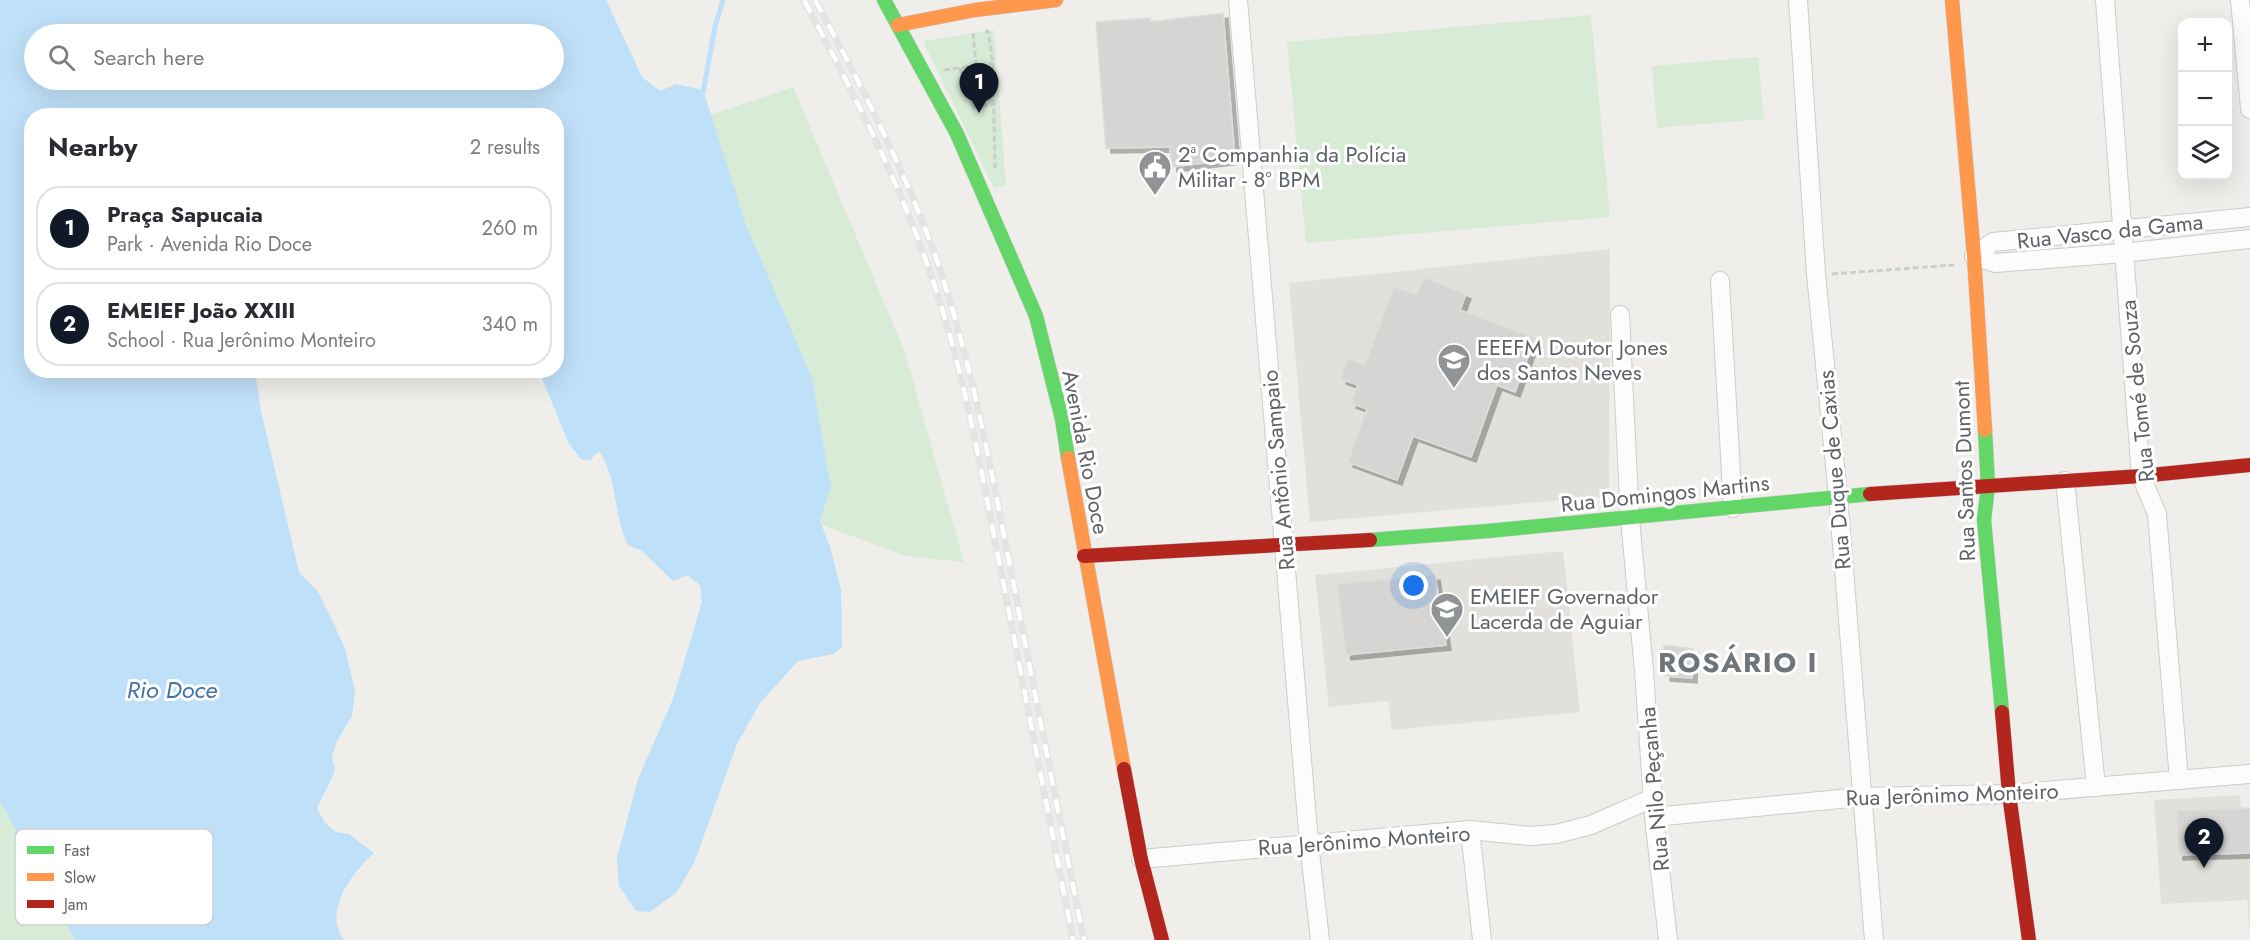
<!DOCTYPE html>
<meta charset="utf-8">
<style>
:root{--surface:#fff;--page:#f2f2f3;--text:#2b2b33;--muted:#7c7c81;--line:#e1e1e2;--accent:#111827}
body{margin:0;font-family:Jost,sans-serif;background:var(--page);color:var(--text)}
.controls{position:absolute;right:18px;top:18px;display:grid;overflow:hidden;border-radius:12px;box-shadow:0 6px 24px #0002}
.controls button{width:54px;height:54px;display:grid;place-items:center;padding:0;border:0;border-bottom:2px solid var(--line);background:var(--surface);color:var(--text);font:30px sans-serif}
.you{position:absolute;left:1414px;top:586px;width:21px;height:21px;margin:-15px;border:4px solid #fff;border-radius:50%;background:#1a73e8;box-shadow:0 0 0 9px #1a73e833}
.badge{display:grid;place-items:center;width:39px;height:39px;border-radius:50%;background:var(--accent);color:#fff;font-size:20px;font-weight:700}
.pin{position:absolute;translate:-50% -50px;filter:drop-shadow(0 2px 3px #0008)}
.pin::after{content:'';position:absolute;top:32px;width:21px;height:18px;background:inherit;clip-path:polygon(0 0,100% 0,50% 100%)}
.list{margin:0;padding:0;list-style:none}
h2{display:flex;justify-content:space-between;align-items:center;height:78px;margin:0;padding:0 24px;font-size:26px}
h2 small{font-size:20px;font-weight:400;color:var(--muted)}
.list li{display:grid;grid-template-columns:39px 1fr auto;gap:18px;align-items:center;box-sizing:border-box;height:84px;margin:0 12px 12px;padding:0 12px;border:2px solid var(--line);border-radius:24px}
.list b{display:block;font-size:22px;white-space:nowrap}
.list p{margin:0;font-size:20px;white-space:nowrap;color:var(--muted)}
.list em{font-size:20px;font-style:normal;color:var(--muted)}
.icon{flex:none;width:33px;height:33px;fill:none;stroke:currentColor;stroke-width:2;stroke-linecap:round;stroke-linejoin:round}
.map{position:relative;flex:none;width:2250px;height:940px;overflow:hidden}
.search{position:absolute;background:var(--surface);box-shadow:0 6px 24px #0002;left:24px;top:24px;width:540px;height:66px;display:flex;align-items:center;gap:15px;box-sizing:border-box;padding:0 21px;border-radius:33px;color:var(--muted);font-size:22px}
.panel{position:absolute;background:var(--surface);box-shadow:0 6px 24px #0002;left:24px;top:108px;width:540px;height:270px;border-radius:24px}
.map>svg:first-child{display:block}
.education{fill:#e2e0da}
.green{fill:#d8ebd6}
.water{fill:#bfe0f9;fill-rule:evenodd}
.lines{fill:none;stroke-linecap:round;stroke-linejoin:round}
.stream{stroke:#bfe0f9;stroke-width:5}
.building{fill:#d6d5d3;stroke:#deddd9;stroke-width:1.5;filter:url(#shadow)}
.street-casing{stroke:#cbcccc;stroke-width:20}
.fast-casing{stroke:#cacacb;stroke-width:15}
.slow-casing{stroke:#cacacb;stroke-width:15}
.jam-casing{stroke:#cacacb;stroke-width:15}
.path{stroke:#cacfcc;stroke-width:3;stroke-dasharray:6 3;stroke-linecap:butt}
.street{stroke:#fdfcfc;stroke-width:18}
.fast{stroke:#63d668;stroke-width:14}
.slow{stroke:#ff974d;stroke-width:14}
.jam{stroke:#b3261e;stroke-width:14}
.rail-casing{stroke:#e4e4e4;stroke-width:7}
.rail{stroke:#fff;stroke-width:4.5;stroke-dasharray:14;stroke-linecap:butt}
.labels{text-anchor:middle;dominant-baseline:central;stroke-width:6;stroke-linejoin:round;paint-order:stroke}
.poi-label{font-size:22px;fill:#5f6368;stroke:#fff;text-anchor:start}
.street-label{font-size:22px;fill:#5f6368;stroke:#fff}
.water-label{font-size:24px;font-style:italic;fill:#4174aa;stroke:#fff}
.district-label{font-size:28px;font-weight:bold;letter-spacing:1.5px;fill:#70757a;stroke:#fff}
.key{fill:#fff;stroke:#cfd0d2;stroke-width:1.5}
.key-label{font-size:16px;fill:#5f6368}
</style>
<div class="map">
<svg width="2250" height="940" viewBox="0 0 2250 940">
<defs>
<filter id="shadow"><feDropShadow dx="5" dy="5" stdDeviation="0" flood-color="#0004"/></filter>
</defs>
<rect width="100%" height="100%" fill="#efeeea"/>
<g class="education">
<path d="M1610,249L1609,496L1310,522L1289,283Z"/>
<path d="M1563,551L1580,712L1392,730L1388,701L1329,707L1315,575Z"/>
<path d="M2240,795L2243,836H2250V935L2247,900L2161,904L2154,800Z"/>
</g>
<g class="green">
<path d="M1591,15L1610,217L1306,243L1287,42Z"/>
<path d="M994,30L1006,185L994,188L923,41Z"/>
<path d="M1758,57L1764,119L1657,128L1652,66Z"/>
<path d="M793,87L905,352L964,562L906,556L822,525L820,521L831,488L710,115Z"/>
<path d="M0,801L75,940H0Z"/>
</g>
<path class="water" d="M0,0H606L642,77L660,91L676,84L703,90L746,225L812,378L831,488L820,521L830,547L841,589L842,647L834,654L798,661L760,703L737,744L694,863L676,893L650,912L636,911L619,886L617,858L638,779L673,699L702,602L700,585L687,575L673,581L642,551L628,545C613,515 618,479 599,451L590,460H582L569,444L539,371L556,370V116H242L236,112H214L211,116H32V370L255,371L261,411L299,572L319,593L345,648L355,692L352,716L337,741L332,757L335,771L317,808L325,823L336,832L349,834L374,853C353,872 322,911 344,940H75L0,801ZM34,34H554V80H34Z"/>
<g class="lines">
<path class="stream" d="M702,98L715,27L723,0"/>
</g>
<g class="building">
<path d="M1223,13L1235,159L1172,167L1170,147L1106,148L1096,22L1150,18V22Z"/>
<path d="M1424,278L1466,294L1460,310L1535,338L1515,392L1497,385L1471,457L1413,436L1397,480L1348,462L1367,409L1351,403L1358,385L1341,379L1348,359L1365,365L1394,287L1417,295Z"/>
<path d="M1435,575L1446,645L1346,655L1337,584Z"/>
<path d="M1664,645L1693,649L1692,678L1665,676Z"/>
<path d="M2250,808V853L2178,855L2177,811Z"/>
</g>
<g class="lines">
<defs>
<g id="street">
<path d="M1238,0L1309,843L1320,940"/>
<path d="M1798,0L1816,274L1838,496L1874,940"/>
<path d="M2105,0L2141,476L2157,514L2179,780"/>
<path d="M2240,0L2250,109"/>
<path d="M1974,256L1993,242L2250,217"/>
<path d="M1974,256L1995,263L2123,253L2250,239"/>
<path d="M1720,281L1733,508"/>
<path d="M1620,315L1630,519L1644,671L1654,817L1668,940"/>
<path d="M2065,481L2096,787"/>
<path d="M1654,817L1861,797L2009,794L2250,774"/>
<path d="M1470,830L1482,940"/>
<path d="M1141,859L1470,830L1530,836L1556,834L1591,825L1653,798"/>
</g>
<g id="fast">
<path d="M884,0L957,134L1036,316L1062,419L1068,458"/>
<path d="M1985,430L1988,486L1984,520L2002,712"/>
<path d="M1370,540L1488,531L1870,494"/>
</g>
<g id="slow">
<path d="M1952,0L1974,256L1985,430"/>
<path d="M898,25L975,10L1056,0"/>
<path d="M1068,458L1124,769"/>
</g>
<g id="jam">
<path d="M1870,494L2141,476L2250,465"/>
<path d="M1084,556L1370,540"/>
<path d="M2002,712L2009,794L2029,940"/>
<path d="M1124,769L1141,859L1162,940"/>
</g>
</defs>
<use href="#street" class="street-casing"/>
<use href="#fast" class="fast-casing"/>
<use href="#slow" class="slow-casing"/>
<use href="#jam" class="jam-casing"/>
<g class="path">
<path d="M985,31H988L993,63L995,168"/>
<path d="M973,33L976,65"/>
<path d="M960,68L973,108"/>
<path d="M944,70L993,63"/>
<path d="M973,108L994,104"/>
<path d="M1832,274L1954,265"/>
</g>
<use href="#street" class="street"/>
<use href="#fast" class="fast"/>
<use href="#slow" class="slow"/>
<use href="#jam" class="jam"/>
<defs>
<g id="rail">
<path d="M804,0C854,94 902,186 935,287C966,380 982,476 1001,571C1025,694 1049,817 1073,940"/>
<path d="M815,0C860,83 903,166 935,255C971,358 990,465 1011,571C1035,694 1059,817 1084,940"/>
</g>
</defs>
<use href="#rail" class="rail-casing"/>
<use href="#rail" class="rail"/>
</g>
<defs>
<symbol id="civic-pin" viewBox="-11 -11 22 30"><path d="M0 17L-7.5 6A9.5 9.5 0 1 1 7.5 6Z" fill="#919496" stroke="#fff"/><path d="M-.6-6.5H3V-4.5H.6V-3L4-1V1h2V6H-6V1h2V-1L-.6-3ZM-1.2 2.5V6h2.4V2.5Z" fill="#fff"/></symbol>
<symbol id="school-pin" viewBox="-11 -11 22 30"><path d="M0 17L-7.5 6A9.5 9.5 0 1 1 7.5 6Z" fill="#919496" stroke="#fff"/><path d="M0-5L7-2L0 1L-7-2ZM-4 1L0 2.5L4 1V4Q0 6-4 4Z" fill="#fff"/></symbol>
</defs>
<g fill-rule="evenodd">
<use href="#civic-pin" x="1136" y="148" width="38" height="52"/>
<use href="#school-pin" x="1435" y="341" width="38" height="52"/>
<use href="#school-pin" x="1428" y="590" width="38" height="52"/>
</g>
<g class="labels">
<g class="poi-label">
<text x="1178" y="154">2ª Companhia da Polícia<tspan x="1178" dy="25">Militar - 8º BPM</tspan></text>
<text x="1477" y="347">EEEFM Doutor Jones<tspan x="1477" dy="25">dos Santos Neves</tspan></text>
<text x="1470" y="596">EMEIEF Governador<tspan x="1470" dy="25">Lacerda de Aguiar</tspan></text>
</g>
<g class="street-label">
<text transform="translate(2110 231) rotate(-6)">Rua Vasco da Gama</text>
<text transform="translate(2137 391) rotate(-96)">Rua Tomé de Souza</text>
<text transform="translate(1086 452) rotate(79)">Avenida Rio Doce</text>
<text transform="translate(1278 470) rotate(-95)">Rua Antônio Sampaio</text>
<text transform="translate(1834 470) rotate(-95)">Rua Duque de Caxias</text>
<text transform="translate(1964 471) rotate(-92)">Rua Santos Dumont</text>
<text transform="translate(1665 493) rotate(-6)">Rua Domingos Martins</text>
<text transform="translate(1654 789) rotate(-95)">Rua Nilo Peçanha</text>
<text transform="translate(1952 794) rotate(-2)">Rua Jerônimo Monteiro</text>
<text transform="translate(1364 840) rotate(-4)">Rua Jerônimo Monteiro</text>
</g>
<g class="water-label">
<text x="172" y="689">Rio Doce</text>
</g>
<g class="district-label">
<text x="1738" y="662">ROSÁRIO I</text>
</g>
</g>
<rect x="15" y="829" width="198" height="96" rx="9" class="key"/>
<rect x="27" y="846" width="27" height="8" fill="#63d668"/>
<rect x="27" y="873" width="27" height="8" fill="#ff974d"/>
<rect x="27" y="900" width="27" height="8" fill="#b3261e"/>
<g class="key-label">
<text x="64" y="856">Fast</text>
<text x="64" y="883">Slow</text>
<text x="64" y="910">Jam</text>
</g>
</svg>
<div class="controls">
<button>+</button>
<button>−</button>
<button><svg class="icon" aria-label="layers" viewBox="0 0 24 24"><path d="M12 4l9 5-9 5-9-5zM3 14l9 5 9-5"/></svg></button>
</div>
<div class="you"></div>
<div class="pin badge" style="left:979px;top:113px">1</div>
<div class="pin badge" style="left:2204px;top:868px">2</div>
<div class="search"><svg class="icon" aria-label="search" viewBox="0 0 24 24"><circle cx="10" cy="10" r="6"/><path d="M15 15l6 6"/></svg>Search here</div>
<section class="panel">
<h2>Nearby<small>2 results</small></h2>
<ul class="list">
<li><span class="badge">1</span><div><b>Praça Sapucaia</b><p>Park · Avenida Rio Doce</p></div><em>260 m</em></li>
<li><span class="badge">2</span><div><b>EMEIEF João XXIII</b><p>School · Rua Jerônimo Monteiro</p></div><em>340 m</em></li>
</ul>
</section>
</div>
